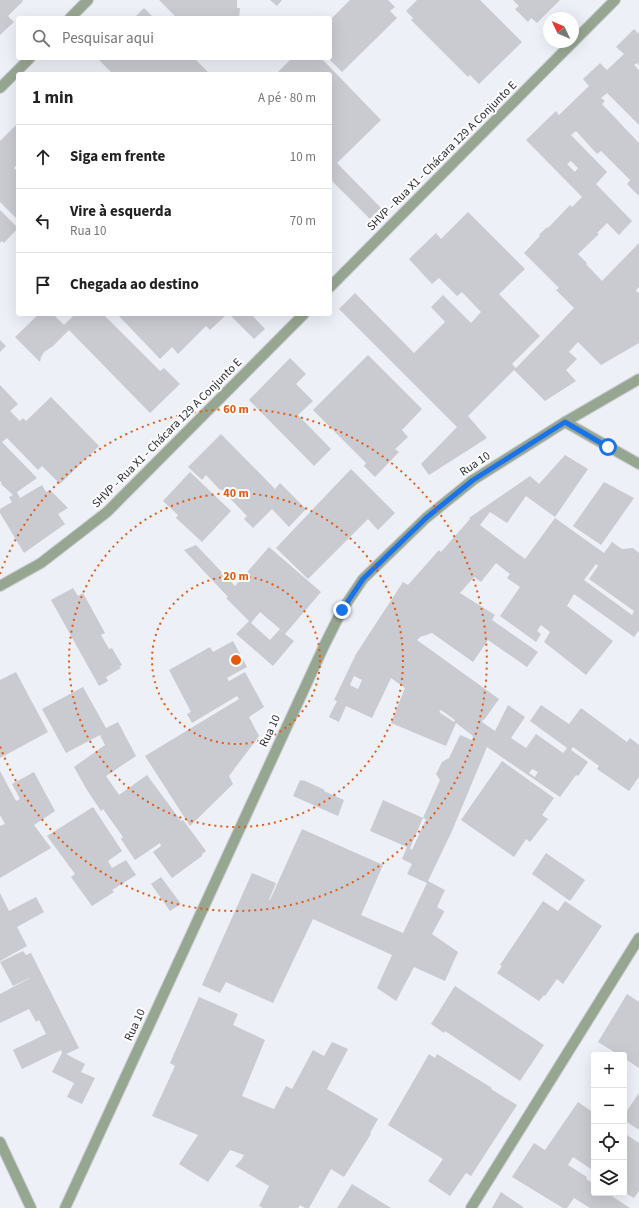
<!DOCTYPE html>
<html lang="pt">
<meta charset="utf-8">
<style>
:root{--surface:#fff;--page:#f2f2f2;--text:#222;--muted:#767676;--line:#e0e0e0}
body{margin:0;font-family:"Source Sans 3",sans-serif;background:var(--page);color:var(--text)}
.controls{position:absolute;right:12px;bottom:12px;display:grid;overflow:hidden;border-radius:4px;box-shadow:0 4px 16px #0002}
.controls button{width:36px;height:36px;display:grid;place-items:center;padding:0;border:0;border-bottom:1px solid var(--line);background:var(--surface);color:var(--text);font:20px sans-serif}
.compass{position:absolute;left:543px;top:12px;width:36px;height:36px;border-radius:50%;background:var(--surface);box-shadow:0 4px 16px #0002;rotate:314deg}
.stop{position:absolute;width:12px;height:12px;margin:-9px;border:3px solid #1a73e8;border-radius:50%;background:#fff}
.stop.end{background:#1a73e8;border-color:#fff;box-shadow:0 1px 4px #0008}
.list{margin:0;padding:0;list-style:none}
h2{display:flex;justify-content:space-between;align-items:center;height:52px;margin:0;padding:0 16px;font-size:17px}
h2 small{font-size:13px;font-weight:400;color:var(--muted)}
.list li{display:grid;grid-template-columns:26px 1fr auto;gap:12px;align-items:center;box-sizing:border-box;height:64px;padding:0 16px;border-top:1px solid var(--line)}
.list b{display:block;font-size:15px;white-space:nowrap}
.list p{margin:0;font-size:13px;white-space:nowrap;color:var(--muted)}
.list em{font-size:13px;font-style:normal;color:var(--muted)}
.icon{flex:none;width:22px;height:22px;fill:none;stroke:currentColor;stroke-width:2;stroke-linecap:round;stroke-linejoin:round}
.map{position:relative;flex:none;width:639px;height:1208px;overflow:hidden}
.search{position:absolute;background:var(--surface);box-shadow:0 4px 16px #0002;left:16px;top:16px;width:316px;height:44px;display:flex;align-items:center;gap:10px;box-sizing:border-box;padding:0 14px;border-radius:4px;color:var(--muted);font-size:15px}
.panel{position:absolute;background:var(--surface);box-shadow:0 4px 16px #0002;left:16px;top:72px;width:316px;height:244px;border-radius:4px}
.map>svg:first-child{display:block}
.building{fill:#cacad1;fill-rule:evenodd}
.lines{fill:none;stroke-linecap:round;stroke-linejoin:round}
.minor-casing{stroke:#cacdd3;stroke-width:12}
.minor{stroke:#97a691;stroke-width:10}
.route{stroke:#1a73e8;stroke-width:5}
.ring{fill:none;stroke:#e8590c;stroke-width:2;stroke-dasharray:2 4}
.labels{text-anchor:middle;dominant-baseline:central;stroke-width:4;stroke-linejoin:round;paint-order:stroke}
.street-label{font-size:12px;fill:#2c2d30;stroke:#fdfdff}
.centre{fill:#e8590c;stroke:#fdfdff;stroke-width:2}
.ring-label{font-size:12px;text-anchor:middle;font-weight:bold;fill:#e8590c;stroke:#fdfdff;stroke-width:4;stroke-linejoin:round;paint-order:stroke}
</style>
<div class="map">
<svg width="639" height="1208" viewBox="0 0 639 1208">
<rect width="100%" height="100%" fill="#edf0f7"/>
<g class="building">
<path d="M0,0H22L23,1L8,16L14,22L0,35Z"/>
<path d="M159,0H237V8H240L239,18H177Z"/>
<path d="M270,0H282L277,6Z"/>
<path d="M350,0H388L395,7L390,11L397,18L342,72L328,58H330V20Z"/>
<path d="M417,0H480L522,42L479,84L470,75L468,77L411,20L413,18L406,11Z"/>
<path d="M513,0H560L537,23L531,18L528,22L515,9L519,6Z"/>
<path d="M144,8L154,18H134Z"/>
<path d="M634,29L639,34V65L637,63L634,65L639,70V125L607,93L601,98L605,101L602,104L639,143V196L627,184L630,180L601,151L597,154L576,131L571,135L607,172L596,184L632,221L619,235L607,223L597,233L599,234L578,254L587,263L586,264L602,281L639,243V287L636,290L638,293L639,292V343L601,365L578,342L569,352L577,359L566,370L576,381L545,401L514,370L468,416L487,438L429,475L421,464L457,427L339,309L355,293L414,353L445,322L431,307L443,295L471,323L481,312L462,292L457,296L439,278L432,284L409,259L436,233L441,239L468,212L525,269L499,294L540,336L512,364L516,368L574,308L556,290L559,288L524,253L540,236L539,235L547,227L548,228L570,205L572,207L582,197L526,140L556,111L559,115L589,86L583,79L600,63L607,70L624,54L616,47ZM571,161L578,168L575,172L567,164Z"/>
<path d="M99,58H194L210,74H113L98,59Z"/>
<path d="M292,58H323L322,59L381,120L337,163L381,208L370,219L330,179V74H276Z"/>
<path d="M18,123V157L17,158L18,163L14,168L18,172V220L0,202V141Z"/>
<path d="M0,210L18,228L4,243L2,241L0,243Z"/>
<path d="M39,314H53L64,325L75,314H103L160,371L164,368L180,384L150,413L69,330L53,346L44,352L41,357L40,362L15,337Z"/>
<path d="M117,314H223L225,316L210,330L206,326L178,354L172,347L160,359Z"/>
<path d="M229,314H251L265,329L254,339Z"/>
<path d="M0,340L6,346L0,352Z"/>
<path d="M368,355L422,409L402,430L408,437L395,449L399,452L375,477L364,466L366,463L313,410Z"/>
<path d="M290,358L306,374L296,384L313,401L298,415L331,449L314,466L249,400Z"/>
<path d="M0,385L18,404L10,411L20,421L23,418L26,421L51,397L99,446L60,484L42,466L38,470L7,438L2,442L37,478L17,492L20,498L42,485L46,492L50,490L68,508L58,514L65,524L24,553L0,513V509L12,502L9,497L13,495L1,484L2,483L0,481Z"/>
<path d="M221,434L275,489L280,483L306,509L289,527L272,509L253,528L244,519L247,516L221,489L220,490L206,475L202,480L188,467Z"/>
<path d="M565,455L588,469L555,517L526,496L507,523L490,512L480,525L525,559L555,518L604,553L612,542L622,549L633,548L639,553V630L634,637L574,594L567,606L613,641L586,675L544,642L550,632L541,625L537,631L541,634L536,642L500,616L520,587L507,578L510,574L496,563L481,582L474,577L460,593L495,615L492,620L538,652L527,667L488,640L473,662L432,633L420,637L417,640L499,699L484,720L483,719L482,722L495,731L508,705L525,717L511,738L526,748L536,734L563,753L567,748L530,721L541,705L569,724L581,708L627,742L630,738L639,745V777L629,791L597,769L599,766L573,747L571,750L588,762L578,776L576,775L560,797L487,747L452,831L428,881L445,890L437,907L444,911V912L432,934L458,952L445,981L414,967L396,1001L377,988L392,955L313,919L273,1003L226,982L220,993L202,985L252,873L276,883L269,900H270L302,829L383,865L361,915L403,933L427,883L407,874L412,864L402,859L407,847L370,831L383,800L423,818L410,848L412,850L426,819L423,818L440,780L436,774L442,762L449,758L460,735L472,740L473,736L456,723L446,746L391,723L405,688L391,678L372,718L346,706L339,722L329,717L337,701L334,700L356,654L403,582L408,585L439,550L441,552L470,519L469,518L530,476L539,484ZM596,564L598,566L589,579L634,611L632,615L584,580ZM354,676L362,680L358,689L350,685ZM441,710L455,720L454,722L439,712ZM532,769L538,772L535,777L529,773Z"/>
<path d="M351,469L395,513L378,530L368,519L308,579L276,548Z"/>
<path d="M190,472L231,511L202,542L176,518L178,515L163,501Z"/>
<path d="M604,482L634,498L601,545L573,526Z"/>
<path d="M196,545L235,586L269,547L321,592L285,634L294,641L273,666L236,634L249,621L226,598L228,597L184,550ZM260,612L280,629L270,640L251,623Z"/>
<path d="M73,588L78,596L83,593L105,633L101,635L109,649L112,648L122,665L119,667L121,668L106,677L108,681L99,686L51,600Z"/>
<path d="M233,641L247,667L227,678L229,681L245,672L264,707L249,717L259,736L229,776L233,784L190,826L145,756L239,699L237,696L192,723L187,714L191,712L169,670L210,647L213,652Z"/>
<path d="M16,672L48,732L0,758V680Z"/>
<path d="M83,687L106,728L118,722L136,756L106,776L119,795L147,775L181,821L183,820L206,851L202,854V856L172,878L153,852L161,846L160,843L135,860L121,839L123,837L103,809L101,811L87,790L74,767L105,745L100,735L66,753L42,709Z"/>
<path d="M502,761L554,798L542,815L548,819L530,842L526,839L514,857L461,820Z"/>
<path d="M0,771L16,801L20,799L12,784L34,772L55,811L34,825L51,848L0,878V826L5,824L0,815Z"/>
<path d="M300,780L303,781V780L325,790L324,791L344,800L338,816L293,796Z"/>
<path d="M93,807L122,851L108,861L112,868L126,860L136,875L112,890L114,892L92,906L71,877L75,874L47,836Z"/>
<path d="M546,853L585,880L570,901L532,874Z"/>
<path d="M161,877L181,904L170,911L151,884Z"/>
<path d="M0,893L9,911L36,897L44,912L17,927L27,946L0,961Z"/>
<path d="M543,901L558,911L565,901L602,926L563,984L557,979L545,996L544,995L539,1001L497,973L502,966L500,965Z"/>
<path d="M23,951L26,955L31,953L79,1048L66,1054L85,1064L81,1072L95,1078L82,1104L67,1097L74,1083L52,1072L62,1053L61,1050L22,1069L13,1050L46,1034L39,1020L36,1022L29,1009L0,1023V994L30,978H29L13,986L0,962Z"/>
<path d="M455,986L544,1045L520,1081L445,1031L444,1033L431,1024Z"/>
<path d="M627,994L639,1002V1068L624,1058V1055H619L598,1042Z"/>
<path d="M199,997L238,1014L233,1025L265,1040L242,1096L274,1109L286,1086L292,1089L313,1050L324,1056L332,1042L348,1049L327,1089L378,1119L370,1133L371,1134L344,1177L331,1169L309,1208H305L300,1205L298,1208H263L259,1206L269,1186L235,1166L241,1160L244,1155L230,1150L208,1182L179,1164L198,1135L152,1116L175,1066L170,1063Z"/>
<path d="M429,1054L435,1058L437,1054L492,1088L491,1089L517,1105L471,1176L466,1173L450,1196L428,1181L443,1159L388,1125Z"/>
<path d="M639,1093V1130L624,1120V1115Z"/>
<path d="M578,1102L594,1113V1171L573,1157L568,1165L587,1177L586,1179L594,1184V1193H607L630,1208H590L574,1198L567,1208H563L512,1177L534,1143L545,1150Z"/>
<path d="M627,1135L639,1143V1191L634,1198L624,1192V1140Z"/>
<path d="M352,1184L391,1208H337Z"/>
<path d="M501,1192L523,1207V1208H492Z"/>
</g>
<g class="lines">
<defs>
<g id="minor">
<path d="M70,18L88,0"/>
<path d="M573,42L615,0"/>
<path d="M0,88L30,58"/>
<path d="M330,287L573,42"/>
<path d="M565,422L639,464"/>
<path d="M0,586L41,563L107,512L304,314"/>
<path d="M0,1142L31,1208"/>
<path d="M65,1208L324,646L342,610L363,579L426,518L473,480L565,422L639,379"/>
<path d="M471,1208L639,938"/>
</g>
</defs>
<use href="#minor" class="minor-casing"/>
<use href="#minor" class="minor"/>
</g>
<g class="lines">
<path class="route" d="M342,610L363,579L426,518L473,480L565,422L608,447"/>
</g>
<g class="ring">
<circle cx="236" cy="660" r="84"/>
<circle cx="236" cy="660" r="167"/>
<path d="M0 574A251 251 0 1 1 0 746"/>
</g>
<g class="labels">
<g class="street-label">
<text transform="translate(442 156) rotate(-45)">SHVP - Rua X1 - Chácara 129 A Conjunto E</text>
<text transform="translate(167 433) rotate(-45)">SHVP - Rua X1 - Chácara 129 A Conjunto E</text>
<text transform="translate(475 464) rotate(-34)">Rua 10</text>
<text transform="translate(270 731) rotate(-65)">Rua 10</text>
<text transform="translate(135 1025) rotate(-65)">Rua 10</text>
</g>
</g>
<circle cx="236" cy="660" r="6" class="centre"/>
<g class="ring-label">
<text x="236" y="413">60 m</text>
<text x="236" y="497">40 m</text>
<text x="236" y="580">20 m</text>
</g>
</svg>
<div class="controls">
<button>+</button>
<button>−</button>
<button><svg class="icon" aria-label="locate" viewBox="0 0 24 24"><circle cx="12" cy="12" r="6"/><path d="M12 2v4M12 18v4M2 12h4M18 12h4"/></svg></button>
<button><svg class="icon" aria-label="layers" viewBox="0 0 24 24"><path d="M12 4l9 5-9 5-9-5zM3 14l9 5 9-5"/></svg></button>
</div>
<svg class="compass" viewBox="-18 -18 36 36"><path d="M0-13l5 13h-10z" fill="#e53935"/><path d="M0 13l5-13h-10z" fill="#767676"/></svg>
<div class="stop" style="left:608px;top:447px"></div>
<div class="stop end" style="left:342px;top:610px"></div>
<div class="search"><svg class="icon" aria-label="search" viewBox="0 0 24 24"><circle cx="10" cy="10" r="6"/><path d="M15 15l6 6"/></svg>Pesquisar aqui</div>
<section class="panel">
<h2>1 min<small>A pé · 80 m</small></h2>
<ul class="list">
<li><svg class="icon" aria-label="ahead" viewBox="0 0 24 24"><path d="M12 20V5M6 11l6-6 6 6"/></svg><div><b>Siga em frente</b></div><em>10 m</em></li>
<li><svg class="icon" aria-label="left" viewBox="0 0 24 24"><path d="M17 20v-9H6M10 6l-5 5 5 5"/></svg><div><b>Vire à esquerda</b><p>Rua 10</p></div><em>70 m</em></li>
<li><svg class="icon" aria-label="arrive" viewBox="0 0 24 24"><path d="M6 21V4h12l-3 4 3 4H6"/></svg><div><b>Chegada ao destino</b></div></li>
</ul>
</section>
</div>
